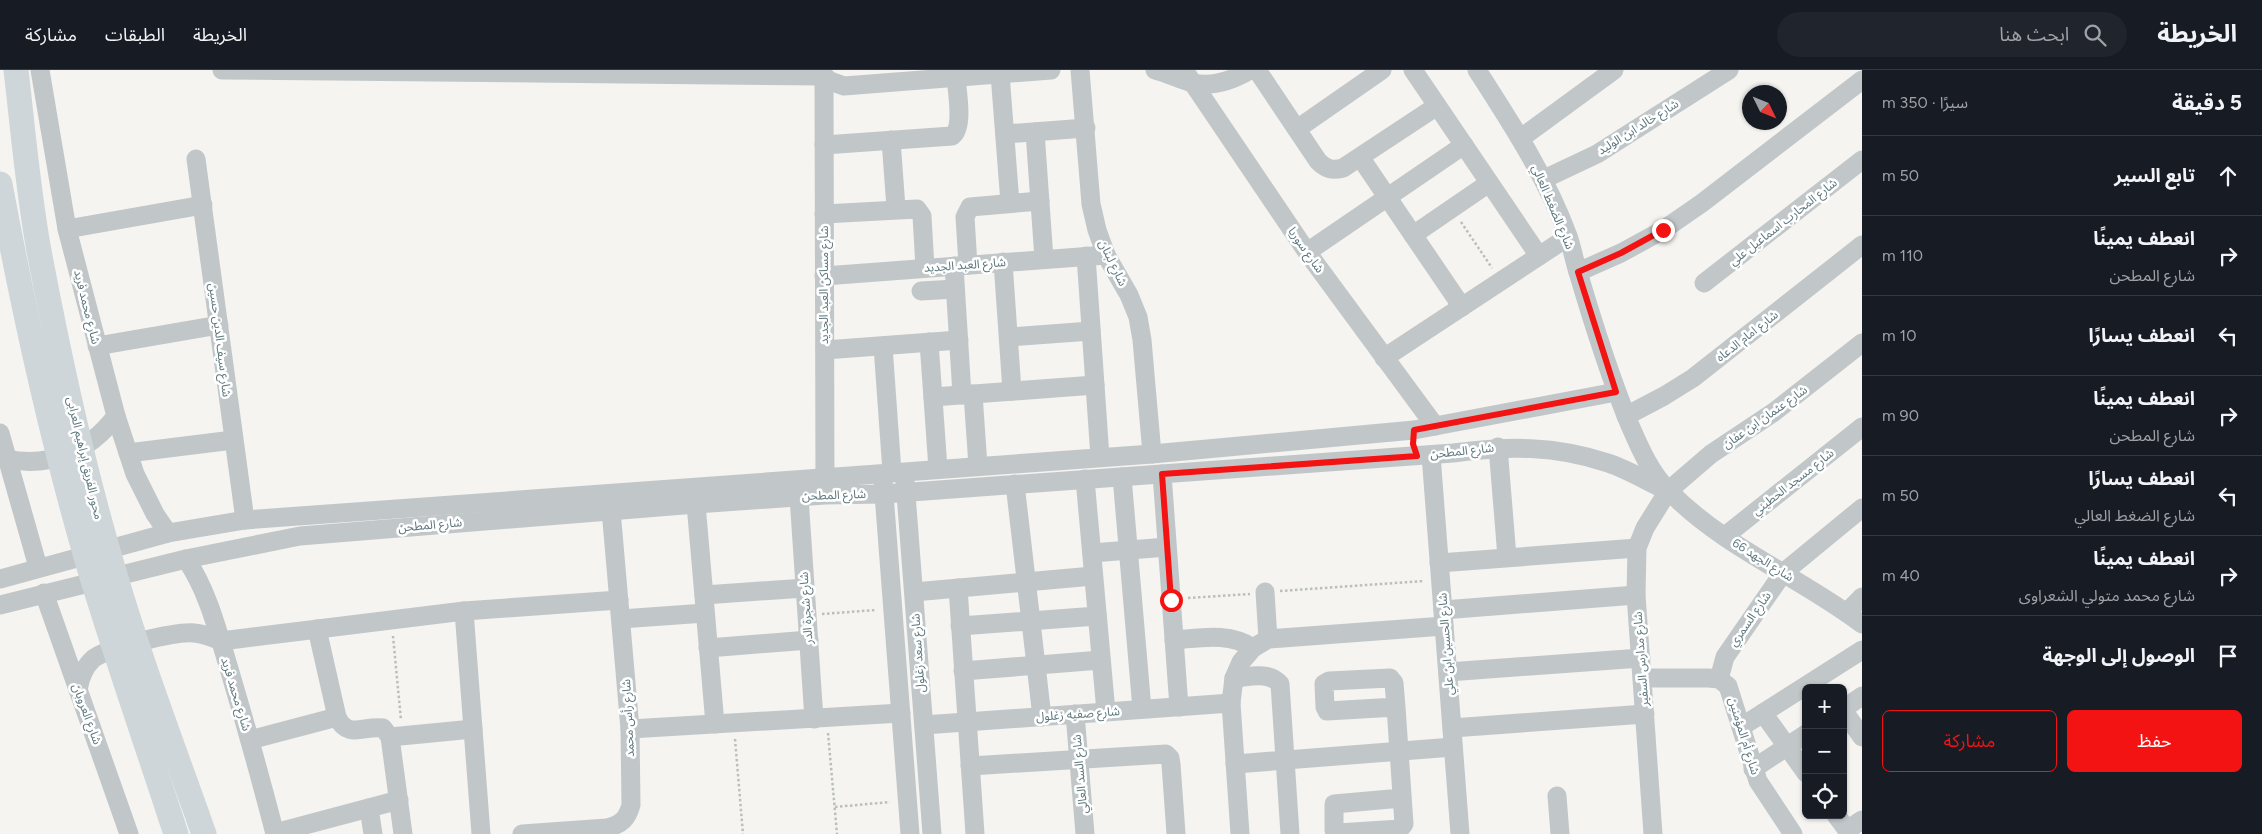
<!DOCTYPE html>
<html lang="ar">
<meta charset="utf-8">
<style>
:root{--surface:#171b24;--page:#20242c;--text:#f1f3f6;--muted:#9ea1a6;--line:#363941;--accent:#f31312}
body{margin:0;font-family:Figtree,"Noto Sans Arabic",sans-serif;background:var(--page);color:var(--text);direction:rtl}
.controls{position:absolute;right:15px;bottom:15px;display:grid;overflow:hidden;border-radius:8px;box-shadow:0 1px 4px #0004}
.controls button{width:45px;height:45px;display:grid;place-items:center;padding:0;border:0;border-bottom:1px solid var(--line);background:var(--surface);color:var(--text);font:25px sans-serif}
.compass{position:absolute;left:1742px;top:15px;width:45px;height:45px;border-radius:50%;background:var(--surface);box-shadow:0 1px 4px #0004;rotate:133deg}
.stop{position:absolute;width:15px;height:15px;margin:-11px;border:4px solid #f31312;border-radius:50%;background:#fff}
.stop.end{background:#f31312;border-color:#fff;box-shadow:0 1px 5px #0008}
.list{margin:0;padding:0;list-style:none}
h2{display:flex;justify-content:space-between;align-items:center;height:65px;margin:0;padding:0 20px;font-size:21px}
h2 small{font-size:16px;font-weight:400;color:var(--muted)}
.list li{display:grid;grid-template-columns:32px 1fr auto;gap:15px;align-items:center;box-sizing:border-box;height:80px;padding:0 20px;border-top:1px solid var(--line)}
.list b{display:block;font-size:19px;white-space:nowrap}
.list p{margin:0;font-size:16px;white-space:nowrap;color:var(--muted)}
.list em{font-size:16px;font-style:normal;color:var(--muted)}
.actions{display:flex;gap:10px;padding:15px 20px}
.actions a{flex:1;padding:11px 0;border:1px solid var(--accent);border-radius:8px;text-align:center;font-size:18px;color:var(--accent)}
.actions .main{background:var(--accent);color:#fff}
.icon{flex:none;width:28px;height:28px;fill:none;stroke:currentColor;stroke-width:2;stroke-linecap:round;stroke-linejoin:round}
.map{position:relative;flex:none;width:1862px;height:764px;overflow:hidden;direction:ltr}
header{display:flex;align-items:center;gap:30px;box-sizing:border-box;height:70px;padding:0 25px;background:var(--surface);border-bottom:1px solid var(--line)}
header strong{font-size:24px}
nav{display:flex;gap:28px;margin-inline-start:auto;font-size:18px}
.search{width:350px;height:45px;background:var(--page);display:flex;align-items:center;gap:12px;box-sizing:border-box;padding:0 18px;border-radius:28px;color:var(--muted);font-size:19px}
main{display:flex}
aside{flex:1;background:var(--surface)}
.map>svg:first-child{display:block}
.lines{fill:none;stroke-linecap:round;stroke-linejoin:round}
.path{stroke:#babebf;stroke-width:2.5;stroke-dasharray:2.5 2.5;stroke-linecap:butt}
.minor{stroke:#c1c7c9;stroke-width:19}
.major{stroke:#ced6d9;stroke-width:25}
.route{stroke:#f31312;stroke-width:6}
.labels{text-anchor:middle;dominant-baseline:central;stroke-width:5;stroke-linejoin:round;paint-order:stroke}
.street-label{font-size:12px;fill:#5d777e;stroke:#fff}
</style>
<header>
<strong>الخريطة</strong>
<div class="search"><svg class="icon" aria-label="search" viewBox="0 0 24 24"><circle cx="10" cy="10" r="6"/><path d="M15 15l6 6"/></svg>ابحث هنا</div>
<nav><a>الخريطة</a><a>الطبقات</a><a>مشاركة</a></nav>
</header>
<main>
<aside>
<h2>5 دقيقة<small>سيرًا · 350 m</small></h2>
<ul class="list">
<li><svg class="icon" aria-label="ahead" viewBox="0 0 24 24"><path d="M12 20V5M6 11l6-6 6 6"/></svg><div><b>تابع السير</b></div><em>50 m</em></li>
<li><svg class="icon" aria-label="right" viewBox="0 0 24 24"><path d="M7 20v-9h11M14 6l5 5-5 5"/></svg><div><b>انعطف يمينًا</b><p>شارع المطحن</p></div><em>110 m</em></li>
<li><svg class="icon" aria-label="left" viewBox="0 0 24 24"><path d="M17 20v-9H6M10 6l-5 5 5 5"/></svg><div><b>انعطف يسارًا</b></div><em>10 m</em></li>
<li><svg class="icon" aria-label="right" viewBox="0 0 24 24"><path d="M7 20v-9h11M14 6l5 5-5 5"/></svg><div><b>انعطف يمينًا</b><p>شارع المطحن</p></div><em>90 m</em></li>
<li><svg class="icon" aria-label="left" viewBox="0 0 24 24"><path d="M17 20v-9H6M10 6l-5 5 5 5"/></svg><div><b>انعطف يسارًا</b><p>شارع الضغط العالي</p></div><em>50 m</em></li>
<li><svg class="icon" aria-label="right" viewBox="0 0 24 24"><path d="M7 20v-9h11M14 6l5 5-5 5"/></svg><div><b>انعطف يمينًا</b><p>شارع محمد متولي الشعراوى</p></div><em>40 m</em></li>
<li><svg class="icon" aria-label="arrive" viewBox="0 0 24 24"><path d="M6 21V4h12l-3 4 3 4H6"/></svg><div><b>الوصول إلى الوجهة</b></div></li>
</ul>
<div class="actions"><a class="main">حفظ</a><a>مشاركة</a></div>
</aside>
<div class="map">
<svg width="1862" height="764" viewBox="0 0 1862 764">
<rect width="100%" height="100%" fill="#f5f4f0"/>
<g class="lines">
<g class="path">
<path d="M1461,152L1492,198"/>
<path d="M1280,521L1424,511"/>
<path d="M1188,528L1250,524"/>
<path d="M822,544L876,540"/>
<path d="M393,566L401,650"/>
<path d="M828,663L837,764"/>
<path d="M735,669L743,764"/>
<path d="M835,737L890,732"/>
</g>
<g class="minor">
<path d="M40,0L67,159L116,346L135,404L155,444L168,463"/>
<path d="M222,0L824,6L830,11L844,16L1051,0"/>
<path d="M1080,0L1091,134L1097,160L1106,185L1129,225L1138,247L1142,270L1152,384"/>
<path d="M1155,0C1168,3 1180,10 1193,13C1212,17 1233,10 1250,0"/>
<path d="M1184,0L1307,182L1435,356"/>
<path d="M1257,0L1318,91C1326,99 1332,101 1343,98L1437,36"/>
<path d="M1413,0L1539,186"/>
<path d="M1477,0C1511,53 1546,106 1568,166C1572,177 1574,190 1578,202C1593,253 1609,304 1629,353C1639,376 1650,403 1669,421C1723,477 1800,507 1862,554"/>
<path d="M1000,4L1010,133"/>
<path d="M824,6L825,419"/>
<path d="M1297,59L1382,0"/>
<path d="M1035,62L1044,189"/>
<path d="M1005,64L1086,58"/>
<path d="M1521,68L1614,0"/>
<path d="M891,70L896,138"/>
<path d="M824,75L952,66C964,58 957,21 956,7"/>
<path d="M1360,87L1462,237"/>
<path d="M196,89L245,450"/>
<path d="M1544,109L1597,84L1729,0"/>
<path d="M824,144L917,139L922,146L925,198"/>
<path d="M67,159L203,135"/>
<path d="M1413,165L1489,113"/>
<path d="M1307,182L1464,75"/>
<path d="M1086,186L1100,387"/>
<path d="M1003,192L1012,321"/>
<path d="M968,195L965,147L970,137L1040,131"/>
<path d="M954,196L962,325"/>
<path d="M1578,202L1621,183L1663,160L1702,133L1862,10"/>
<path d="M824,206L1106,185"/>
<path d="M1704,213L1862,90"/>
<path d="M921,221L955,219"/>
<path d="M1009,267L1091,261"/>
<path d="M929,272L938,399"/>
<path d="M97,276L219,255"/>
<path d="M883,276L892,402"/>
<path d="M825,280L959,270"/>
<path d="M1384,288L1568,167"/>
<path d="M973,324L978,396"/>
<path d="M933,327L1095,315"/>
<path d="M1626,346L1664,326L1693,308L1862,175"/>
<path d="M0,363L38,497"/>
<path d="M1498,377L1507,487"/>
<path d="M128,383L233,370"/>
<path d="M1431,385L1460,764"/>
<path d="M6,389C50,398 89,382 116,346"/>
<path d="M1162,404L1179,637"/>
<path d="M1122,407L1142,639"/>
<path d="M1085,409L1106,642"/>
<path d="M883,411L910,764"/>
<path d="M905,411L932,764"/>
<path d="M1015,414L1042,647"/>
<path d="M799,427L814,649"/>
<path d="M696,434L715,654"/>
<path d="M1725,466L1862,357"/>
<path d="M1092,483L1167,477"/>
<path d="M186,489C209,523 218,563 230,602C246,656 261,710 275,764"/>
<path d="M1439,493L1637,478"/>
<path d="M0,509L168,463L245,450L1152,384L1414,360L1616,322"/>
<path d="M958,518L975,764"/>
<path d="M914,522L1093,506"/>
<path d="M1265,522L1268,569"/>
<path d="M44,523L129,764"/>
<path d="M704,525L805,518"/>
<path d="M0,535L186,489L300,466L696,434L825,425L884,424L1453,383C1509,376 1554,375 1608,393C1629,400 1648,412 1668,421"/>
<path d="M1443,540L1636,525"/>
<path d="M464,541L481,764"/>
<path d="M1847,542L1862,527"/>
<path d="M621,549L705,543"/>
<path d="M960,556L1097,546"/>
<path d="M317,559L337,647C348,670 364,655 383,658L390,667L403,764"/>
<path d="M1174,570C1201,568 1229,562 1253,578"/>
<path d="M708,578L809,570"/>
<path d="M963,601L1101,590"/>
<path d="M1448,602L1641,588"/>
<path d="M1234,608C1249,607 1269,601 1280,614L1290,764"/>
<path d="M1642,608H1708L1719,609L1728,616L1758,711L1793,764"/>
<path d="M1719,609L1725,587L1783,503L1862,438"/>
<path d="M78,620C80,608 84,597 93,589C105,578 177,561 194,563C204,564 212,567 221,571L464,541L619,530"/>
<path d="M1396,637L1394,613L1390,608L1329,611L1324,614L1325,637L1327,641L1396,637L1404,754L1400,759L1338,763L1334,760V734L1402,728"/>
<path d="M1843,639L1862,626"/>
<path d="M1843,640L1862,667"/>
<path d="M1763,643L1806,703"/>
<path d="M1075,644L1085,764"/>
<path d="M924,655L1231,633"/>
<path d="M1741,657L1862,580"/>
<path d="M1452,658L1645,644"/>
<path d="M630,659L901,643"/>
<path d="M390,667L473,659"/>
<path d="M250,670L337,647"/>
<path d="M1235,694L1453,677"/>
<path d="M970,696L1166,684L1170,688L1171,694L1176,764"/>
<path d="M1753,699L1806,664"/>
<path d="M1557,726L1560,764"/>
<path d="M369,738L373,764"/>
<path d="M1836,745L1850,764"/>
<path d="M1847,760L1862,750"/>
<path d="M275,763L399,730"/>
<path d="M522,764L607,758C622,754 627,749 631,735L630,659L611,440"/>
<path d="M1240,764L1231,633L1234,608L1241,592L1253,578L1268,569L1444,556"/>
<path d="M1653,764L1636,525L1637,478L1645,458L1668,421L1711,384L1774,342L1862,273"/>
</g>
<g class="major">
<path d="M16,0C23,60 28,121 39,181C59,287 82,394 113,498C139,588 173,676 204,764"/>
<path d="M0,114C24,243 52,371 89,497C116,587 147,675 176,764"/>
</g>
</g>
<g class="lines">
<path class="route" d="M1171,530L1162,404L1417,386L1413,374L1414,360L1616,322L1578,202L1621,183L1663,160"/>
</g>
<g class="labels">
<g class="street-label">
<text transform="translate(1638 57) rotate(-32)">شارع خالد ابن الوليد</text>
<text transform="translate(1553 137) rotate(67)">شارع الضغط العالي</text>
<text transform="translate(1783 152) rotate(-38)">شارع المحارب اسماعيل علي</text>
<text transform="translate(1306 180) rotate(55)">شارع سوريا</text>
<text transform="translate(1113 193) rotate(64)">شارع لبنان</text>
<text transform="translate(965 195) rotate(-4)">شارع العبد الجديد</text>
<text transform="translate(824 215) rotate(-90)">شارع مساكن العبد الجديد</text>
<text transform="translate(87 237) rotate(76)">شارع محمد فريد</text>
<text transform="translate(1747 266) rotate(-38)">شارع امام الدعاه</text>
<text transform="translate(220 270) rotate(83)">شارع سيف الدين حسين</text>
<text transform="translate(1765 347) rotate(-35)">شارع عثمان ابن عفان</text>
<text transform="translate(1462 381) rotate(-6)">شارع المطحن</text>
<text transform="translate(85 388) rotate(77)">محور الفريق إبراهيم العرابى</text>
<text transform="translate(1793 412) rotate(-38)">شارع مسجد الحطيني</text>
<text transform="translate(834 425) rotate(-2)">شارع المطحن</text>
<text transform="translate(430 455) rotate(-5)">شارع المطحن</text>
<text transform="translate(1763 490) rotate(32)">شارع الجهد 66</text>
<text transform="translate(806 538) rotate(-94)">شارع شجرة الدر</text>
<text transform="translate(1750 549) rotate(-55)">شارع السمري</text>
<text transform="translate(1446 574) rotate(-94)">شارع الحسين ابن علي</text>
<text transform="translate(918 583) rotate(-94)">شارع سعد زغلول</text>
<text transform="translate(1641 589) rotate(-94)">شارع مدارس السفير</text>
<text transform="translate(236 624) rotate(73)">شارع محمد فريد</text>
<text transform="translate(87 644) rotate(70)">شارع العروبان</text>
<text transform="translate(1078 644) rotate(-4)">شارع صفيه زغلول</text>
<text transform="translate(628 648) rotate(-93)">شارع رأس محمد</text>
<text transform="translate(1744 666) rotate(73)">شارع أم المؤمنين</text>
<text transform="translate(1080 704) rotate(-95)">شارع السد العالي</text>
</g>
</g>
</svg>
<div class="controls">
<button>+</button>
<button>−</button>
<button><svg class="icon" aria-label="locate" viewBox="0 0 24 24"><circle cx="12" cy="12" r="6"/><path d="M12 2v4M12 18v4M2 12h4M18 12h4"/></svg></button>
</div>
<svg class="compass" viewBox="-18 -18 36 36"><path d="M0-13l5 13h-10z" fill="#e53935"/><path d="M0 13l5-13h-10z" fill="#9ea1a6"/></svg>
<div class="stop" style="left:1171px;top:530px"></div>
<div class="stop end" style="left:1663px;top:160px"></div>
</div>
</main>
